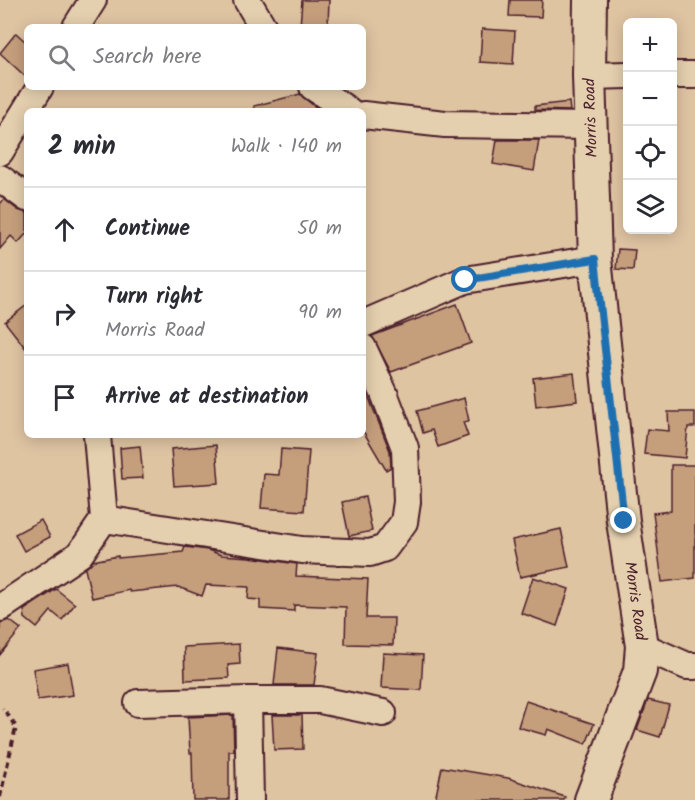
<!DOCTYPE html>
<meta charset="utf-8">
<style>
:root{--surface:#fff;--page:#f2f2f3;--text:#2b2b33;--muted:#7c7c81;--line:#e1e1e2}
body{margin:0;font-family:Kalam,sans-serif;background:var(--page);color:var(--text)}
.controls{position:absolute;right:18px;top:18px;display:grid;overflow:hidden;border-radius:9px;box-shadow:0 3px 15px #0003}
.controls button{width:54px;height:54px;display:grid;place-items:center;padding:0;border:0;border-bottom:2px solid var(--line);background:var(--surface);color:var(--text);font:30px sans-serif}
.stop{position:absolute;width:18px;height:18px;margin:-14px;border:4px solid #1f6fb2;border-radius:50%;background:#fff}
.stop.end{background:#1f6fb2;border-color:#fff;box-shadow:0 2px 6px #0008}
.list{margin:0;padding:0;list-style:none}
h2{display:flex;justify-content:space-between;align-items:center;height:78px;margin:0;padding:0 24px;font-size:26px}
h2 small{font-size:20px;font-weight:400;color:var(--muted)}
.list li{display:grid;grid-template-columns:39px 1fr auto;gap:18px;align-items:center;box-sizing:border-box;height:84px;padding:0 24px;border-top:2px solid var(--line)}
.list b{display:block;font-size:22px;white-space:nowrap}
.list p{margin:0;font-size:20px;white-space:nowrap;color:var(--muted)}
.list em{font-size:20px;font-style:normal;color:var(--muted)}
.icon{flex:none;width:33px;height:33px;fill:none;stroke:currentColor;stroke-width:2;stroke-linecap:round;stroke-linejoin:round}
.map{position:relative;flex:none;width:695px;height:800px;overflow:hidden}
.search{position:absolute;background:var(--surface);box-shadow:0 3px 15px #0003;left:24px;top:24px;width:342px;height:66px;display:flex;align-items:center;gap:15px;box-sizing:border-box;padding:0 21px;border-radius:9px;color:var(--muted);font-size:22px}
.panel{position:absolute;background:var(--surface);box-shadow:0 3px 15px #0003;left:24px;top:108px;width:342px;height:330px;border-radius:9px}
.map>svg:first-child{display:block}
.building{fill:#c59e7c;stroke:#4a1f2b;stroke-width:1.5}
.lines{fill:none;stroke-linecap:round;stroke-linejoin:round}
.minor-casing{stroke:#4a1f2b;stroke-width:30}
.major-casing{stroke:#4a1f2b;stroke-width:36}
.path{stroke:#4a1f2b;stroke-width:4;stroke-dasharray:6 4.5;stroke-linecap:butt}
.minor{stroke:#e4cfae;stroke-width:26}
.major{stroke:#e4cfae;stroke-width:32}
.route{stroke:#1f6fb2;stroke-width:8}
.labels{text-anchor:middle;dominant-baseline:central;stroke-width:5;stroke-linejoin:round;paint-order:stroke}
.street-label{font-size:16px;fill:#4a1f2b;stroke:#e4cfae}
</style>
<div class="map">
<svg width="695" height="800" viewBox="0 0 695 800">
<rect width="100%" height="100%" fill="#dfc4a2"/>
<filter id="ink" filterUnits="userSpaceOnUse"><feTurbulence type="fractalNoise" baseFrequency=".0167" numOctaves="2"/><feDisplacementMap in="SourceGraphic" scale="12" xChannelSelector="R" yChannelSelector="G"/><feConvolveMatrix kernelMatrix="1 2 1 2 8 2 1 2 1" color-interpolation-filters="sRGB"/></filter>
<g filter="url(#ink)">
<g class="building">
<path d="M302,0H329L328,27H300Z"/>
<path d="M510,0H542L541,17L509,16Z"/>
<path d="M482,29L515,31L513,64L480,62Z"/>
<path d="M16,33L27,43V78L0,53Z"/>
<path d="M300,94L315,107L317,111H255L254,106Z"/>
<path d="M569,102L570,111L535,110V106Z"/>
<path d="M497,140H539L534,171L493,164Z"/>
<path d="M4,199L18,210L27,213V233L18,243L11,236L0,249V204Z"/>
<path d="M618,249L635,250L633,270L616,269Z"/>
<path d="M457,304L471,343L391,372L372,336Z"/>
<path d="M27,305V350L5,322Z"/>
<path d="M574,373L577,401L536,406L533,378Z"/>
<path d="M363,383L390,451L391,467L386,470L363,431Z"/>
<path d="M464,398L469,421L463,422L468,436L438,447L432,430L423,433L417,411Z"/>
<path d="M668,412H695V427H688L685,458L644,454L647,429L669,431Z"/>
<path d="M216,445L219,483L174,486L171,449Z"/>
<path d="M140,446L143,478L122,479L120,448Z"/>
<path d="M281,449L309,451L304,511L261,508L264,474L279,475Z"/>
<path d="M671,465H695V578L662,582L653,513L671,511Z"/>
<path d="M365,497L372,531L349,536L342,502Z"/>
<path d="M41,520L50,537L24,551L15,534Z"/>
<path d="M561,529L569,567L520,577L512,540Z"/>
<path d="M185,547L208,550L221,555L249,557L297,564L296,576L368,579L366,618H394L393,645L345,644L346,607L294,605V611L260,609V600L248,599L249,587L206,585L202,596L178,587L130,592L129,590L92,598L85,569L93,561L118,556V558L183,552Z"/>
<path d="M533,577L569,589L557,626L521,613Z"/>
<path d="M56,589L75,604L62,620L51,611L37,628L25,618L24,610Z"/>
<path d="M9,620L21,629L0,655V623Z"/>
<path d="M239,644L240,664L228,665L229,678L185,680L184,647Z"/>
<path d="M278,648L318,653L314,685H274Z"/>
<path d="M383,653L423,655L421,690L381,688Z"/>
<path d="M68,663L73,695L38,700L33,669Z"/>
<path d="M648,700L669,705L660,737L637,730Z"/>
<path d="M526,701L594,724L586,744L548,729L546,735L518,727Z"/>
<path d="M233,715L234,751H229V800H193L192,753H190L188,717Z"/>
<path d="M272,715H302L303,749L274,750Z"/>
<path d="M442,767L508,778L565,797L564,800H435Z"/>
</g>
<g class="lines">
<defs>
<g id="minor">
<path d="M247,0L263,27"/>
<path d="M76,27L93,0"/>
<path d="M672,75H695"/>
<path d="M589,76L628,75"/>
<path d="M313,87L349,111"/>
<path d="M363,115L445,124L591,126"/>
<path d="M0,152L40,87"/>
<path d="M0,178L27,198"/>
<path d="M363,324L465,280L595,259"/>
<path d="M104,519L302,550L370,553L385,548L404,522L407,502L405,448L384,393L363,348"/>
<path d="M0,608L80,554L104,519L97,435"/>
<path d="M642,646L687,666H695"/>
<path d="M248,700H320L383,713"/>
<path d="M138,703L248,700L250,800"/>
</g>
<path id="major" d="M590,0L589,76L595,259L623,521L642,646L640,671L591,800"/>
</defs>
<use href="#minor" class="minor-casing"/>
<use href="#major" class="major-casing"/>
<path class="path" d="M0,797L16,727L3,708"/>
<use href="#minor" class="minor"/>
<use href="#major" class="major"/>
</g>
</g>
<g class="lines" filter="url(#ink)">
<path class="route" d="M465,280L595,259L624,521"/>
</g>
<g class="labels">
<g class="street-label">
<text transform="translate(591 118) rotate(-92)">Morris Road</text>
<text transform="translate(635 601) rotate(82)">Morris Road</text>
</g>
</g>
</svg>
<div class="controls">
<button>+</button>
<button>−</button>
<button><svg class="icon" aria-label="locate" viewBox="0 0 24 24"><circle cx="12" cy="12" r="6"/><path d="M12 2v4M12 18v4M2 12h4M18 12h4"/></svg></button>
<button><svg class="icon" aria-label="layers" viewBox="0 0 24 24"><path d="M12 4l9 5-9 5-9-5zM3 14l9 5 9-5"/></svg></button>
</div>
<div class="stop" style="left:465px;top:280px"></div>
<div class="stop end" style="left:624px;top:521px"></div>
<div class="search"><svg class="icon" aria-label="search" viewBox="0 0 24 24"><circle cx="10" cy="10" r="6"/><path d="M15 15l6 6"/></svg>Search here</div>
<section class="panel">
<h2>2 min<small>Walk · 140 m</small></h2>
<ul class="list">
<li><svg class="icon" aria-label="ahead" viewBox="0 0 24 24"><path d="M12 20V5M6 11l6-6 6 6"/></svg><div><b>Continue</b></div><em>50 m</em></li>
<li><svg class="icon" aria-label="right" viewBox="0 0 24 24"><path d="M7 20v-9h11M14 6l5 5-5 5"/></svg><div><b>Turn right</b><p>Morris Road</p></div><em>90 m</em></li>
<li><svg class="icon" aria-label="arrive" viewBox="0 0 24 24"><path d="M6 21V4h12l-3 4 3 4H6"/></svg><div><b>Arrive at destination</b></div></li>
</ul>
</section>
</div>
